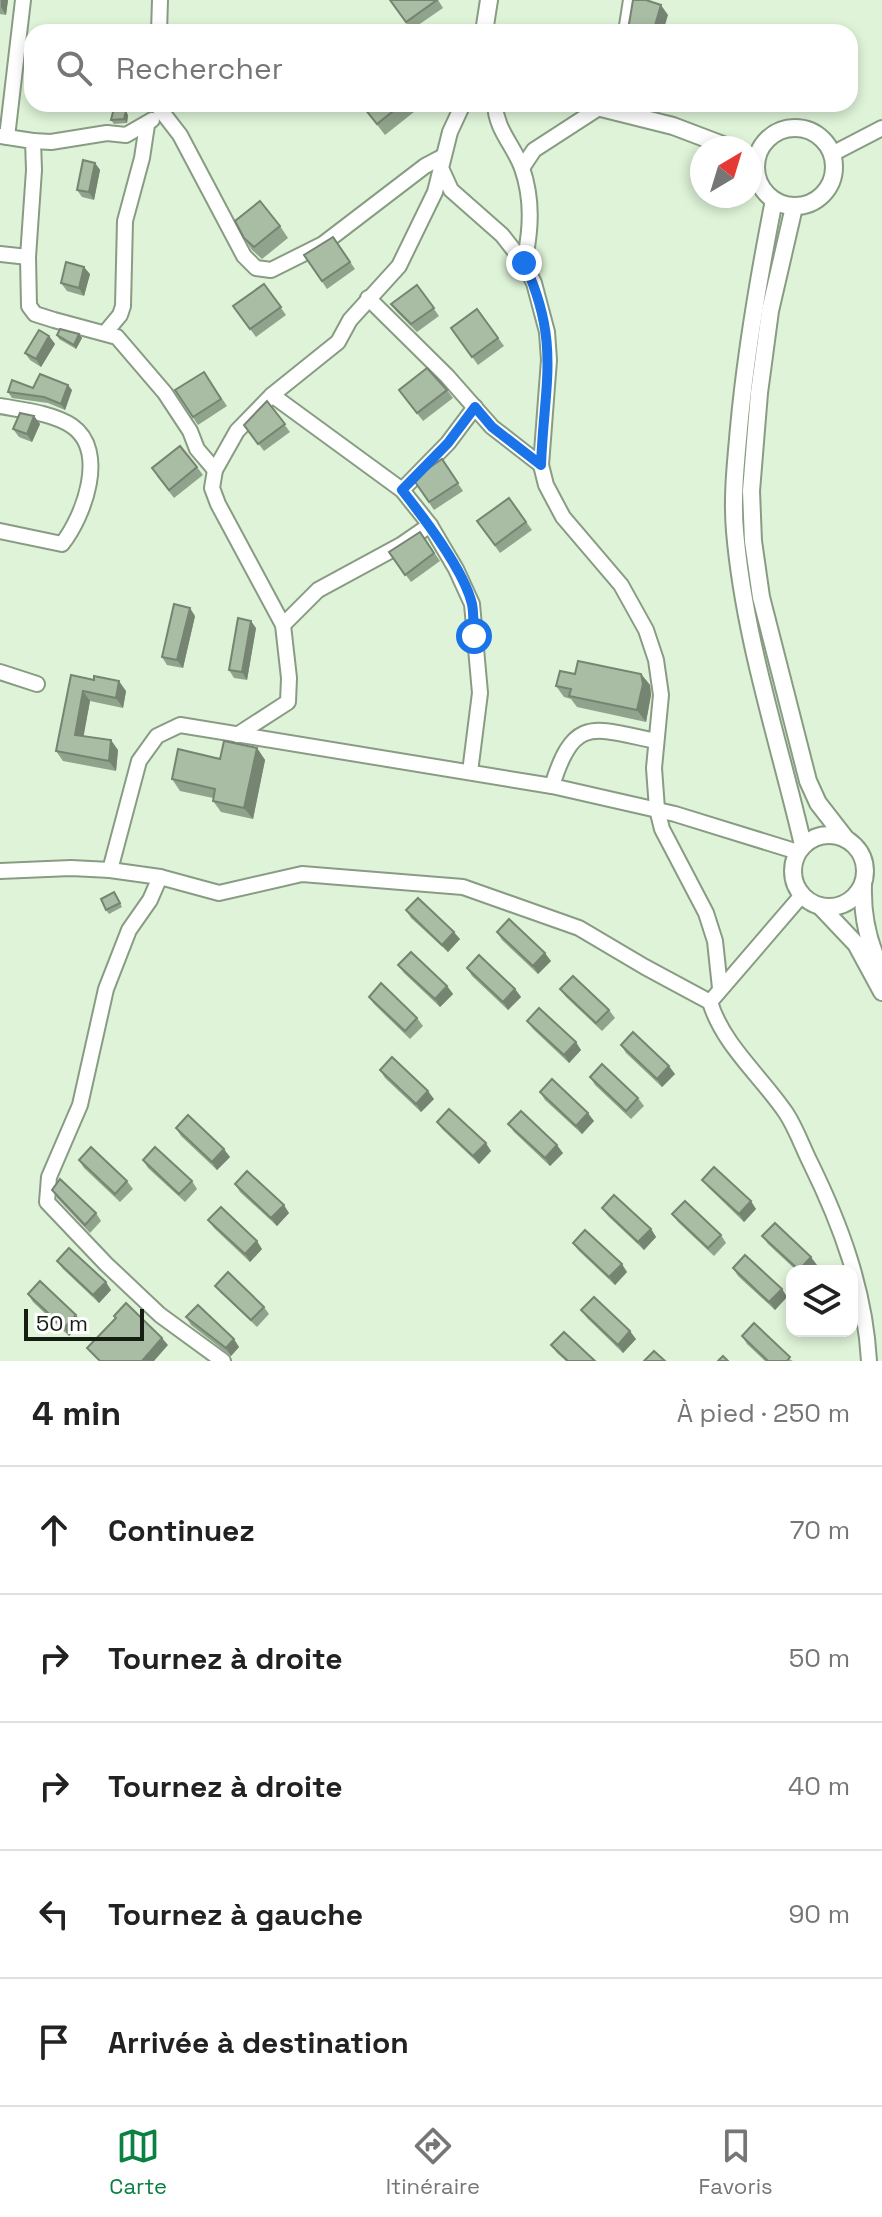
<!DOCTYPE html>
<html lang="fr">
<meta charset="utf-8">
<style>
:root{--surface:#fff;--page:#f2f2f2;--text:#222;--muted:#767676;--line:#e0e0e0;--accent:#0b8043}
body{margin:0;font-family:"Space Grotesk",sans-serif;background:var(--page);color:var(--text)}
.controls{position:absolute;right:24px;bottom:24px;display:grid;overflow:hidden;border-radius:16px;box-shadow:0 4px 12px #0003}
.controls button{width:72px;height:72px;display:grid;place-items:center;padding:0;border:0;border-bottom:2px solid var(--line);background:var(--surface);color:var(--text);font:40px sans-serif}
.compass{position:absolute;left:690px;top:136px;width:72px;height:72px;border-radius:50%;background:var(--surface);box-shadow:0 4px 12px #0003;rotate:38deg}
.scale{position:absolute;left:24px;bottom:20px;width:120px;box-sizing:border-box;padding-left:8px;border:4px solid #161e14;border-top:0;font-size:22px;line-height:28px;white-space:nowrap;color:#161e14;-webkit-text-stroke:6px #fff;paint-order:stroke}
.stop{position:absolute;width:24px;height:24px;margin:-18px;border:6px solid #1a73e8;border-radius:50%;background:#fff}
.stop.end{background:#1a73e8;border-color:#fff;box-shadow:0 2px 8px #0008}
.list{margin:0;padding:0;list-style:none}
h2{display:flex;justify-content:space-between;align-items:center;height:104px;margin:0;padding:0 32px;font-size:34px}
h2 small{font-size:26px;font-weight:400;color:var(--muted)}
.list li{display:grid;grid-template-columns:52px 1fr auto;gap:24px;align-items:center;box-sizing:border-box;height:128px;padding:0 32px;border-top:2px solid var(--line)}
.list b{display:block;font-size:30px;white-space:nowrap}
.list em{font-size:26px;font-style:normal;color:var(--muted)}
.icon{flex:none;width:44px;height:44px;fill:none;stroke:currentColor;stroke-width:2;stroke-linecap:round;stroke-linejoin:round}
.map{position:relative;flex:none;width:882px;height:1361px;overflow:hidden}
.search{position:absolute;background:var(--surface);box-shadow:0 4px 12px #0003;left:24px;right:24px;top:24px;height:88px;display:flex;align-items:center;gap:20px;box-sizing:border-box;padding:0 28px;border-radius:24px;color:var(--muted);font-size:30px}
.sheet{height:744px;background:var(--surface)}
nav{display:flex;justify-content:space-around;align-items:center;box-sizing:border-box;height:112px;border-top:2px solid var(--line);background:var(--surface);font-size:22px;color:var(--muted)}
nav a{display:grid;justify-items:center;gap:4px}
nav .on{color:var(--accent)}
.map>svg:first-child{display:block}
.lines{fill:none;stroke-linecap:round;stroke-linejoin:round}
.minor-casing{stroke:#889c83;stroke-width:18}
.tertiary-casing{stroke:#889c83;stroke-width:20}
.minor{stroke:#fff;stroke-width:14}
.tertiary{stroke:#fff;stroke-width:16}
.wall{fill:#90a38c}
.shaded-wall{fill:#768472}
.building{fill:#a8bda3;stroke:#768472;stroke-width:2}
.route{stroke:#1a73e8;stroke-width:10}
</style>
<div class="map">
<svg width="882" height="1361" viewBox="0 0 882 1361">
<rect width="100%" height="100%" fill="#def3d8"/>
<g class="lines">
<defs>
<g id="minor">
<path d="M159,32L160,0"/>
<path d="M626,32L631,0"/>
<path d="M156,104L180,135L244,256L256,268L271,270L323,244L425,166L442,157"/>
<path d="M463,104L450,132L441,168L451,190L502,235L524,263L534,283L547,332L549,360L541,465L546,485L563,517L621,585L646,630L656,660L661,695L654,768L657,809L662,829L706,913L715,941L720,988"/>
<path d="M495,104C496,130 513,144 522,168C533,200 531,230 524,263"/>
<path d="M0,136L33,141L34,170L28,257L29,306L35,314L54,320L117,337L165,393L190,431L197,449L215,470"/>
<path d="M7,137L23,0"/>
<path d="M33,141L51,142L107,133L126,135L152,120"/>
<path d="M832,154L882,128"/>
<path d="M522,168L534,150L605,104"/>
<path d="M0,254L28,257"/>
<path d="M368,298L447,376L492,427L541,465"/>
<path d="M105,333L120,315L123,306L125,221L142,158L147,125"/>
<path d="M272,395L402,490L430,525L456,569L472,604L480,693L470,772"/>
<path d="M0,406C22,410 53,413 72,426C108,451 84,516 62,544L0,531"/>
<path d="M402,490L448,443L475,407"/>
<path d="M283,625L318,590L401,545L430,525"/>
<path d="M0,672L37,684"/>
<path d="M237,735L288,702L289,678L283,625L218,504L212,488L215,470L237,431L272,395L338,342L350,320L399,266L435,192L441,168"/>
<path d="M552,786C574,715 593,728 656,741"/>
<path d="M110,870L139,761L157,736L180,725L552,786L675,814L798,852"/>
<path d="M0,871L71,868L110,870L160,877L219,893L302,874L463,887L579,928L645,967L710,1002"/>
<path d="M160,877L150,900L129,930L106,989L80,1105L49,1177L47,1202L106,1264L160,1315L223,1361"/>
<path d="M802,895L710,1002C723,1045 761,1076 786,1113C796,1128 802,1146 810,1162C841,1225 865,1290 869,1361"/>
</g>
<g id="tertiary">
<path d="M484,32L489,0"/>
<path d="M585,104L673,126L731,148"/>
<circle cx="795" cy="167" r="39"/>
<path d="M774,200C759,276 746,351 739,428C736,462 732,497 735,531C744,638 779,742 803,845"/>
<path d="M794,207L770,311L759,393L751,491L753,541L761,597L808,781L818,803L846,839"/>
<circle cx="829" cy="871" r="36"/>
<path d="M863,885C862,914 867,940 880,967"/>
<path d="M820,906L856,944L882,992"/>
</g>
</defs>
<use href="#minor" class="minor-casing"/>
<use href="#tertiary" class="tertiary-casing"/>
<use href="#minor" class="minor"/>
<use href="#tertiary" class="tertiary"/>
</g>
<g class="wall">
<path d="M0,0H8L6,15L0,14Z"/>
<path d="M390,0H438L443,8L411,30Z"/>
<path d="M361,104H409L414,112L385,135Z"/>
<path d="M687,104H710L708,111Z"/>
<path d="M128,115L127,123L114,124L111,120Z"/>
<path d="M95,163L100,170L94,200L82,197L77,190Z"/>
<path d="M280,226L288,238L262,259L252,250L244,238Z"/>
<path d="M333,237L355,269L327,289L304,255Z"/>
<path d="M90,274L84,296L67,291L61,283Z"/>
<path d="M264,284L286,315L256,337L233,306Z"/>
<path d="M417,285L439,316L417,332L397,312L391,304Z"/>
<path d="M477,309L504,346L478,365L451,328Z"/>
<path d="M79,334L82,338L76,349L59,339L57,335Z"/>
<path d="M49,336L55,344L41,367L30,360L25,353Z"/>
<path d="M204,372L227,406L198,425L175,390Z"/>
<path d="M33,388L72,390L65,410L48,403L12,398L8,392Z"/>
<path d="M399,390H447L453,398L423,421Z"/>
<path d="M267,401L290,432L264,451L244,425Z"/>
<path d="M34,416L40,424L32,442L19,437L13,429Z"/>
<path d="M442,459L463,491L434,510L413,479Z"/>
<path d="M197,467L203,475L174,498L157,476Z"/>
<path d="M509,498L532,530L500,553L477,521Z"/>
<path d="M420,532L440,561L411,582L389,552Z"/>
<path d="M195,616L183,668L167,665L162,657Z"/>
<path d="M256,628L247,680L234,678L229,670Z"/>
<path d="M575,674H641L650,685L651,695L646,722L577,707L571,699L564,697L556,686Z"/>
<path d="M71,675L126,691L123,708L90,701L83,736L118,750L116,771L63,761L56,751Z"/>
<path d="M257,748L265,760L253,819L221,812L213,801V798L180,791L172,779L220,759Z"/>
<path d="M117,896L122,907L109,914L106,910Z"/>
<path d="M406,910L460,939L448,952L411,918Z"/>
<path d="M497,932L551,961L538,974L502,940Z"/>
<path d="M398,965L447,986L453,994L440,1007L404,973Z"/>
<path d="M467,968L515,989L521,997L508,1010L472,976Z"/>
<path d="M560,989L609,1010L615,1018L602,1031L566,997Z"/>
<path d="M369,997L417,1018L423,1026L410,1039L374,1004Z"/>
<path d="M527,1021L581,1050L569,1063L533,1029Z"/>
<path d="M621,1045L675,1074L662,1087L626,1053Z"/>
<path d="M380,1070L434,1099L421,1112L385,1078Z"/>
<path d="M590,1077L638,1098L644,1106L631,1119L595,1085Z"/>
<path d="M540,1092L594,1121L582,1134L545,1100Z"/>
<path d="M437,1122L491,1151L479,1164L442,1129Z"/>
<path d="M508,1124L563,1153L550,1166L514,1132Z"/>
<path d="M176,1128L230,1157L217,1170L181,1136Z"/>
<path d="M79,1160L127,1181L133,1189L120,1202L84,1168Z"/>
<path d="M143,1160L192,1181L197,1189L185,1202L148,1168Z"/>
<path d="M702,1180L756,1209L744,1222L708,1187Z"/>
<path d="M235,1184L289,1213L277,1226L240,1192Z"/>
<path d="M52,1190L96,1213L101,1221L90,1233L57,1198Z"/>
<path d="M602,1208L651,1229L656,1237L644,1250L608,1216Z"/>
<path d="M672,1214L721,1235L726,1243L714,1256L678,1222Z"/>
<path d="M208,1220L262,1249L250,1262L214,1228Z"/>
<path d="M762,1236L817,1265L811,1271H797L768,1244Z"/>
<path d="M573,1243L627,1272L615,1285L578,1250Z"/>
<path d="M57,1261L111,1290L99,1303L63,1269Z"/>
<path d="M733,1268L782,1289L787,1297L775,1310L738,1276Z"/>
<path d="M215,1286L264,1307L269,1314L257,1327L221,1293Z"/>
<path d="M28,1294L82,1323L69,1336L33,1302Z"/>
<path d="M581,1310L636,1339L623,1353L587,1318Z"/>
<path d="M186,1317L239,1347L231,1356L191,1325Z"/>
<path d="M742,1336L793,1361H765L747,1344Z"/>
<path d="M551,1345L595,1361H566L557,1353Z"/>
</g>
<g class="shaded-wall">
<path d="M1,0H8L6,15L1,7Z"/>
<path d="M661,5L668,15L663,32H653Z"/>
<path d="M703,104H710L708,111Z"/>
<path d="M126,111L128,115L127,123L124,119Z"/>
<path d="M95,163L100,170L94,200L89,192Z"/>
<path d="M84,267L90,274L84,296L79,288Z"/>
<path d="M79,334L82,338L76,349L74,345Z"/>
<path d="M49,336L55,344L41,367L36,359Z"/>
<path d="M68,385L72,390L65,410L61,404Z"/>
<path d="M34,416L40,424L32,442L27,434Z"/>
<path d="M190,608L195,616L183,668L177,660Z"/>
<path d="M251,621L256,628L247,680L242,672Z"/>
<path d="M641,674L650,685L651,695L646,722L637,710Z"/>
<path d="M119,681L126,691L123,708L116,698Z"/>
<path d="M83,691L90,701L82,745L75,735Z"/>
<path d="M111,740L118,750L116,771L109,761Z"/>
<path d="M257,748L265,760L253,819L244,808Z"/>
<path d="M454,932L460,939L448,952L442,945Z"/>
<path d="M545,953L551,961L538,974L533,966Z"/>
<path d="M447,986L453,994L440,1007L435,999Z"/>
<path d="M515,989L521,997L508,1010L503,1002Z"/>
<path d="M576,1042L581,1050L569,1063L564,1055Z"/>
<path d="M669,1066L675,1074L662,1087L657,1079Z"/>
<path d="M428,1091L434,1099L421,1112L416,1104Z"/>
<path d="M588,1113L594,1121L582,1134L576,1126Z"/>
<path d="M486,1143L491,1151L479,1164L473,1156Z"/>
<path d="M557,1145L563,1153L550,1166L545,1158Z"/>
<path d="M224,1149L230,1157L217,1170L212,1162Z"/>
<path d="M751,1201L756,1209L744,1222L739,1214Z"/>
<path d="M284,1205L289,1213L277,1226L271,1218Z"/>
<path d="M651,1229L656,1237L644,1250L638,1242Z"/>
<path d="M257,1241L262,1249L250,1262L245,1254Z"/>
<path d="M811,1257L817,1265L811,1271H799V1270Z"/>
<path d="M622,1264L627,1272L615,1285L609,1277Z"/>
<path d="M106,1282L111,1290L99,1303L93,1295Z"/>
<path d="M782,1289L787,1297L775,1310L769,1302Z"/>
<path d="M76,1315L82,1323L69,1336L64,1328Z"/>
<path d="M630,1331L636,1339L623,1353L618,1345Z"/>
<path d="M162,1338L168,1345L154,1361H142Z"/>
<path d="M234,1339L239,1347L231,1356L226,1348Z"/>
</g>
<g class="building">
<path d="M390,0H437L406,22Z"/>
<path d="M633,0H646L661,5L653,32H622L629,24Z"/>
<path d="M361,104H402L377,124Z"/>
<path d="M114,108L126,111L124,119L111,120Z"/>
<path d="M83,160L95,163L89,192L77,190Z"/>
<path d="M260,201L280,226L254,247L244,238L235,221Z"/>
<path d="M333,237L350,262L322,281L304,255Z"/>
<path d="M66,262L84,267L79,288L61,283Z"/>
<path d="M264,284L281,307L250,329L233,306Z"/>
<path d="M417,285L434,308L411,324L391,304Z"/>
<path d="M477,309L498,338L472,357L451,328Z"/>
<path d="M60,329L79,334L74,345L57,335Z"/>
<path d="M39,330L49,336L36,359L25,353Z"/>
<path d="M427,368L447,390L417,413L399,390Z"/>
<path d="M204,372L221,399L193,417L175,390Z"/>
<path d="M40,374L68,385L61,404L44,397L8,392L12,380L33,388Z"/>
<path d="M267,401L285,424L258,444L244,425Z"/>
<path d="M20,413L34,416L27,434L13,429Z"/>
<path d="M180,446L197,467L169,490L152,468Z"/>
<path d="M442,459L458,483L429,502L413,479Z"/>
<path d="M509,498L526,522L495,545L477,521Z"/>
<path d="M420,532L434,553L405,575L389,552Z"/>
<path d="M174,604L190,608L177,660L162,657Z"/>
<path d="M238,618L251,621L242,672L229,670Z"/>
<path d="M578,661L641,674L643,684L637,710L569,696L571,689L556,686L560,671L575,674Z"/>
<path d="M71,675L94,680V676L119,681L116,698L83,691L75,735L111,740L109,761L56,751Z"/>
<path d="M224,741L257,748L244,808L213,801L215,789L172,779L178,749L220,759Z"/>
<path d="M114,892L120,903L106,910L101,899Z"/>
<path d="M418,898L454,932L442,945L406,910Z"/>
<path d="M509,919L545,953L533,966L497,932Z"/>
<path d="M411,952L447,986L435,999L398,965Z"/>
<path d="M479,955L515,989L503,1002L467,968Z"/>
<path d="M573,976L609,1010L596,1023L560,989Z"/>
<path d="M381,983L417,1018L405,1031L369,997Z"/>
<path d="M539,1008L576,1042L564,1055L527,1021Z"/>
<path d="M633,1032L669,1066L657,1079L621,1045Z"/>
<path d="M392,1057L428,1091L416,1104L380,1070Z"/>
<path d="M602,1064L638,1098L626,1111L590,1077Z"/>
<path d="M552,1079L588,1113L576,1126L540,1092Z"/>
<path d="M449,1109L486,1143L473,1156L437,1122Z"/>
<path d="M521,1111L557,1145L545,1158L508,1124Z"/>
<path d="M188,1115L224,1149L212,1162L176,1128Z"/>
<path d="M91,1147L127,1181L115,1194L79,1160Z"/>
<path d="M155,1147L192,1181L179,1194L143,1160Z"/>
<path d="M714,1167L751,1201L739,1214L702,1180Z"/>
<path d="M247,1171L284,1205L271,1218L235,1184Z"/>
<path d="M60,1179L96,1213L85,1225L52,1190Z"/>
<path d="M614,1195L651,1229L638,1242L602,1208Z"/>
<path d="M685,1201L721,1235L708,1248L672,1214Z"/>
<path d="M221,1207L257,1241L245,1254L208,1220Z"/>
<path d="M775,1223L811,1257L799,1270L762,1236Z"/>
<path d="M585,1230L622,1264L609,1277L573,1243Z"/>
<path d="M69,1248L106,1282L93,1295L57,1261Z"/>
<path d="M745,1255L782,1289L769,1302L733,1268Z"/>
<path d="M228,1272L264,1307L251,1320L215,1286Z"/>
<path d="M40,1281L76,1315L64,1328L28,1294Z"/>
<path d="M594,1297L630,1331L618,1345L581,1310Z"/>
<path d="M126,1303L162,1338L142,1361H100L87,1348L116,1318L114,1316Z"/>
<path d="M198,1305L234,1339L226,1348L186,1317Z"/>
<path d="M754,1323L790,1357L787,1361H768L742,1336Z"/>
<path d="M564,1332L595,1361H568L551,1345Z"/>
<path d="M654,1351L665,1361H644Z"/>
<path d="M723,1356L728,1361H718Z"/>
</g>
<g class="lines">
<path class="route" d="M474,636C473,626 474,614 472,604C464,570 424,518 402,490L448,443L475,407L492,427L541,465C544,384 561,342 524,263"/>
</g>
</svg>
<div class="controls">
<button><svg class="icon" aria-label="layers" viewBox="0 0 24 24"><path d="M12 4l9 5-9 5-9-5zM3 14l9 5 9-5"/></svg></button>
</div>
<svg class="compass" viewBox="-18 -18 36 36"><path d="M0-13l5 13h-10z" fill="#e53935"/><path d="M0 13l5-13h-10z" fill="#767676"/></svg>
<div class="scale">50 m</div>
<div class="stop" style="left:474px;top:636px"></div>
<div class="stop end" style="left:524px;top:263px"></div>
<div class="search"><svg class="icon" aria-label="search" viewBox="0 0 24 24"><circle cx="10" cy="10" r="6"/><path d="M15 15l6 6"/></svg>Rechercher</div>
</div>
<section class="sheet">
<h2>4 min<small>À pied · 250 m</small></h2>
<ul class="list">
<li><svg class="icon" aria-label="ahead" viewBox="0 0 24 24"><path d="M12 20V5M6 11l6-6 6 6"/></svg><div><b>Continuez</b></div><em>70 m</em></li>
<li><svg class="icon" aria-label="right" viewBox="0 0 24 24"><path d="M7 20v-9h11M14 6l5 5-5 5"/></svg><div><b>Tournez à droite</b></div><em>50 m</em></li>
<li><svg class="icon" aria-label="right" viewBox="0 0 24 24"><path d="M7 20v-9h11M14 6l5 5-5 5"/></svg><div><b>Tournez à droite</b></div><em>40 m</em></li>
<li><svg class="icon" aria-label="left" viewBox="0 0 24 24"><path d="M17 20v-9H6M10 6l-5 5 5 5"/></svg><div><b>Tournez à gauche</b></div><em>90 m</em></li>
<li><svg class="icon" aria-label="arrive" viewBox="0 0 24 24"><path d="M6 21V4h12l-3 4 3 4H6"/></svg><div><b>Arrivée à destination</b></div></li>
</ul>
</section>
<nav>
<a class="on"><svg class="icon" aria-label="map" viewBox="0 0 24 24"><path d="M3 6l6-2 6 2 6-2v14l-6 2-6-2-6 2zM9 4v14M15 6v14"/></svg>Carte</a>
<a><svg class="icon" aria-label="directions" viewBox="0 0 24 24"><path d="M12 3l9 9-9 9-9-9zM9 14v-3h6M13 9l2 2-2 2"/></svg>Itinéraire</a>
<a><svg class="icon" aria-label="saved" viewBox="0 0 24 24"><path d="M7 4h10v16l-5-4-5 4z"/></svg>Favoris</a>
</nav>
